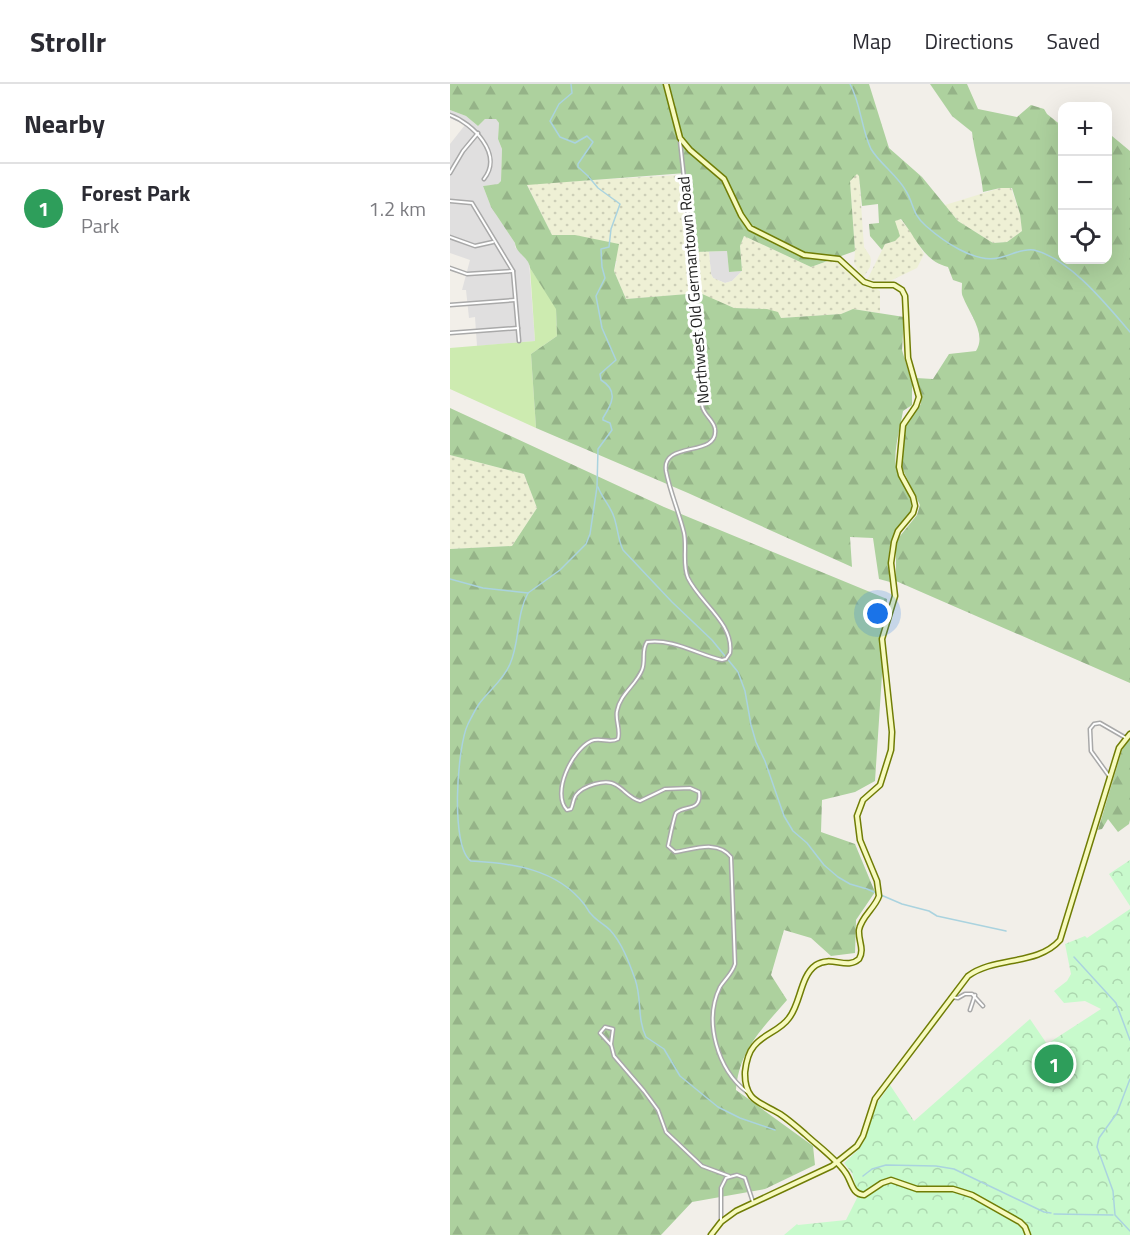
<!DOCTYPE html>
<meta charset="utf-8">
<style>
:root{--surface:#fff;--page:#f7f7f7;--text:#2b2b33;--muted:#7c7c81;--line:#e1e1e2;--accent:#0b8043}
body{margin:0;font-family:"Titillium Web",sans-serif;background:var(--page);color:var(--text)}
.controls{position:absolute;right:18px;top:18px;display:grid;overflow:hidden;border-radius:12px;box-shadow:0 6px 24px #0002}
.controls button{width:54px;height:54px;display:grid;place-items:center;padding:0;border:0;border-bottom:2px solid var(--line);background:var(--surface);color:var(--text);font:30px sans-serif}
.you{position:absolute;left:428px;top:530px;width:21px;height:21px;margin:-15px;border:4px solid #fff;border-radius:50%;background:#1a73e8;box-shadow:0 0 0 9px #1a73e833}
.badge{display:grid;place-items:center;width:39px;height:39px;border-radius:50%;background:var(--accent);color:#fff;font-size:20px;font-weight:700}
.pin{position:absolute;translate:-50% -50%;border:3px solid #fff;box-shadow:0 2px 6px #0006}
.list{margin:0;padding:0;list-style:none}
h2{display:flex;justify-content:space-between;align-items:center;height:78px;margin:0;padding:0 24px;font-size:26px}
h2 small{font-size:20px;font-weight:400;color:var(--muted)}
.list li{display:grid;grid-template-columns:39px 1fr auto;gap:18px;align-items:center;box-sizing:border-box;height:90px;padding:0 24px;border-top:2px solid var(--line)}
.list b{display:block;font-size:22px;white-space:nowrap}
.list p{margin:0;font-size:20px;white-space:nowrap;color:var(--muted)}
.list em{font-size:20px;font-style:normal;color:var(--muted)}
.icon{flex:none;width:33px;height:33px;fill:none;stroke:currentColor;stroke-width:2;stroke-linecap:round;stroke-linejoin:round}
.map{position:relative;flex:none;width:680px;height:1151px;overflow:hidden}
header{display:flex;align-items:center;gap:36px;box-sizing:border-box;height:84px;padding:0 30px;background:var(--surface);border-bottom:2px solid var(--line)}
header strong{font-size:28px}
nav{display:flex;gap:33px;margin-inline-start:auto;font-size:21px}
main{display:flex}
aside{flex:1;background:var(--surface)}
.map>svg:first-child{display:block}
.residential{fill:#e0dfdf}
.farmland{fill:url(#farmland-dots)}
.grass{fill:#cdebb0}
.forest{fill:url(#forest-firs)}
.park{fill:url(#park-crowns)}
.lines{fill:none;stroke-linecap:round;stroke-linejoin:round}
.stream{stroke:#aad3df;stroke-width:1.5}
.minor-casing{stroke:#a9a9a9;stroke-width:5}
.secondary-casing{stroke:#707d05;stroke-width:7}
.minor{stroke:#fff;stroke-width:2}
.secondary{stroke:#f7fabf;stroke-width:4}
.labels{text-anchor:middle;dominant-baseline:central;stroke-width:6;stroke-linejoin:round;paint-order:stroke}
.street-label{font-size:16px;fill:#222;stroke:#fff}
</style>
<header>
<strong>Strollr</strong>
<nav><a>Map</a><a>Directions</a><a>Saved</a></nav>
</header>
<main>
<aside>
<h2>Nearby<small></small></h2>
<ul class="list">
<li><span class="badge" style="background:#2e9e5b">1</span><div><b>Forest Park</b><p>Park</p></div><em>1.2 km</em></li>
</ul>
</aside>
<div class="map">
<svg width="680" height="1151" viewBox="0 0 680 1151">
<defs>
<pattern id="farmland-dots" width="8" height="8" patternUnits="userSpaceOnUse" patternTransform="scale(1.5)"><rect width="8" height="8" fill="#eef0d5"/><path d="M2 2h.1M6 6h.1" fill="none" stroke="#ccceb7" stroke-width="1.8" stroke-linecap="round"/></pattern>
<pattern id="forest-firs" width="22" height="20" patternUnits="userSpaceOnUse" patternTransform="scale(1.5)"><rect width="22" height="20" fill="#add19e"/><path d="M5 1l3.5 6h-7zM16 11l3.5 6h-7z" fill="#95b388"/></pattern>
<pattern id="park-crowns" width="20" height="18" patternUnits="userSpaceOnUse" patternTransform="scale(1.5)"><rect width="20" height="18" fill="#c8facc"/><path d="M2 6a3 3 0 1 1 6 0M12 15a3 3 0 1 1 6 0" fill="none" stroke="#acd6af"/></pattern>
</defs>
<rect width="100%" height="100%" fill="#f2efe9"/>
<g class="residential">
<path d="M0,26L16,32L28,42L35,35H46L49,39L48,55L52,65L51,97L48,100L33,102L41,123L65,159V163L79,178L85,257L27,262L25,233L19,234L16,206H12L20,176L0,169V60L15,41L0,34Z"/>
<path d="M277,167L279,188L292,187L282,197L275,199L263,194L261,190L259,168Z"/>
</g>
<g class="farmland">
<path d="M406,89L409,91L414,163L420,172L421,176L420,183L415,191L412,193L404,179L405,167L400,97Z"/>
<path d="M229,91L236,150L239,210L176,215L164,187L167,177L125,151H102L77,100Z"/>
<path d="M550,104H561L570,130L572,147L557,158L543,159L508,137L495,121Z"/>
<path d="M450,135L462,149L474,170L467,184L440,197L417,196L435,160L445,157V137Z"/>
<path d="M294,152L361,183L381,176L388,179L399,189L430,207V229L403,225L391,230L331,234L317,225L284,224L247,209L245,168H259L261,190L263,194L275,199L282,197L292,187L290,162Z"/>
<path d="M0,371L74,390L87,424L62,462L0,465Z"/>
</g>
<path class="grass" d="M80,184L106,223L107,252L81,270L86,344L0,305V264L85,257Z"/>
<g class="forest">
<path d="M0,0H419L439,64L472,93L508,137L543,159L557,158L572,147L570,130L562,104H550L533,108C531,87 524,68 522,48L502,32L480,0H517L528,25L567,33L581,21L594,25L597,30L612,42V176H658V51L662,52L680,67V599L446,497V457L467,431L470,421L451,382L453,348L457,338L471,320L470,308L466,294L483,295L499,270L526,267C537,250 519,229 513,213C511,209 512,204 512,199L503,196L498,183C473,177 466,153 451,135L445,137L450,152L445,157L435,160L432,166L420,152L419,140L429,139L428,120L412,122L409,92L407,90L400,97L405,167L361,183L294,152L290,162L292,187L279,188L277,167L245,168L236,89L77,101L102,151H125L169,160L164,187L176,215L250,209L284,224L317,225L328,228L331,234L391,230L403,225L454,233L452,266L462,300V321L453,327C450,346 442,369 447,387C450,398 461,409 461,421C462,432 450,439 445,448C437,464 438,481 440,498L429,495L423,454L400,453L402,483L238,409L86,344L81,270L107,252L106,225L80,184C79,173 66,170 65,159L41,123L33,102L48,100L51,97L52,65L48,55L49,39L46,35H35L28,42L16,32L0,26Z"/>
<path d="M0,324L214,423L437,515L425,697L405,708L372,716L371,748L405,760L425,808L406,836L405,869L381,872L361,854L334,846L321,891L337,916C312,945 289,966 286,1006L363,1062L365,1081L315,1105L242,1118L211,1151H0V465L62,462L87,424L74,390L0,371Z"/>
<path d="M680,653V736L679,740L668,748L658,735L652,745L648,746L672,666Z"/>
</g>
<g class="park">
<path d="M680,776V822L659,790Z"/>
<path d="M680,825V1151H334L347,1140L348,1141L396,1136L410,1108L407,1106L402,1089L394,1079L407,1067L414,1057L425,1022L440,1001L464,1037L580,935L597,960L651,925L635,917L614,919L604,907L617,897L621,890L615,860L635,852L637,854Z"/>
</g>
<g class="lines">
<g class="stream">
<path d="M400,0C411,20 411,44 421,65C430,80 447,91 456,107C464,120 462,130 476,142C493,157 524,179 548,174C560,172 571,164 584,166C620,175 656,220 680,248"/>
<path d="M148,403C152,414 161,423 164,433C168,445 168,456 173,466L222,518L262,556L288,588L295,607L301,641L306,658L315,677L334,732L343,747L357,759L374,781L388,793L400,800L417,805L452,820L479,827L487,832L556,847"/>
<path d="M0,495L33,504L78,509L110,486L136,460L140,450L147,403L148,365L162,346L160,339L153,336V334C162,320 169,307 151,296L150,290L166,276L152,244L146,212L155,194L152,183L151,165L159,163L161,145L170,120L148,104L138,92L128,83V80L143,58L137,52L125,59L110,53L100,37L109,20L122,9L121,0"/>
<path d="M78,509C66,531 70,558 60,580C53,597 39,606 29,620C25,626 21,634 18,640C7,662 0,764 21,777C62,779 107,785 134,820C137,823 138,828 142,831C147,837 154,840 160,846C172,859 179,878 185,895C192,914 187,935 196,953L214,965L230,992L268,1023L290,1034L325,1046"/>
<path d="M624,873L666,919L680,956"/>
<path d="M680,995L667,1029L649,1054L647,1063L663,1107L665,1131L680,1147"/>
<path d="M413,1092L422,1085L436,1081L486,1082L504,1085L594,1128L601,1129"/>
<path d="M604,1130L663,1131"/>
</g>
<defs>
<g id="minor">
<path d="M0,31C22,39 54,70 34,95"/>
<path d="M230,57L240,150L252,321C253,331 264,336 265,345C269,374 211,356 216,387C220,408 229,428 234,449C237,463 232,481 238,494C250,519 284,539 280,569L276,575L272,576C249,571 222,554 197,558C191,567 196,576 192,586C186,601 170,610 167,627C165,636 171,646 168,655C160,660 150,653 141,657C122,666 101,709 117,726L121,725C123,721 123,715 126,711C133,702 156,694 166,701C175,706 179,714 190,717L215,705L240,704L249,708C252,728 234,721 226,729C224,732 219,758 218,762L225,768C242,766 267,755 281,773L285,880C282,890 275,895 270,903C253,938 268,986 297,1008"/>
<path d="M0,89L13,67L28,49"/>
<path d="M0,117L22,119L63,187L69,257"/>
<path d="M0,153L25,162L43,158"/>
<path d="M0,184L17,190L63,187"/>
<path d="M0,221L65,216"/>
<path d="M0,249L68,244"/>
<path d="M659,692L641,667L640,645L644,640L650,639L676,654"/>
<path d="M501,913L508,914L515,910H522L533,922"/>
<path d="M520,926L525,911"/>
<path d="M161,961L150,949L155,943L163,945L161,960L164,972L194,1007L208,1026L216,1048L252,1082L279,1092"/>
<path d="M271,1138V1104L276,1094L287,1091L295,1094L303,1118"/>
</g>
<g id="secondary">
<path d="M216,0L230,54L240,66L274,95L291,131L300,144L354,171L389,175L414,198L423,201H444L452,206L455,212L458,274L469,313L466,322L453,341L449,383L451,391L463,413L465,422L463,429L448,447L444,458L441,479L445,512L432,555L442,648L441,666L430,701L413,716L407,732L410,756L427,797L429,812C425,824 411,833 409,846C408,857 415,865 409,875C397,886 381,871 366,881C350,892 351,919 339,934C330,947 313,950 304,962C298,969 296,979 295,988C294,1017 310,1018 330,1030C339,1036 347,1043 355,1050C368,1062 385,1074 395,1088C402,1097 401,1110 414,1111L432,1099L441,1096L467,1105H503L522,1111L570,1138L575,1143L578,1151"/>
<path d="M261,1151L271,1138L286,1127L382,1082L407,1062L413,1052L425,1015L518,892C545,872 587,882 610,856L669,664L680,650"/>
</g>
</defs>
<use href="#minor" class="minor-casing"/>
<use href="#secondary" class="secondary-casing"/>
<use href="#minor" class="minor"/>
<use href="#secondary" class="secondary"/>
</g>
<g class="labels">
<g class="street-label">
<text transform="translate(243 206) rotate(-95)">Northwest Old Germantown Road</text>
</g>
</g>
</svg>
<div class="controls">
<button>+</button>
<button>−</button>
<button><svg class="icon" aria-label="locate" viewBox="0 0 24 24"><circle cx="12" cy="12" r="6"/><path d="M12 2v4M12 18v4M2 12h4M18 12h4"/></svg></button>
</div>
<div class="you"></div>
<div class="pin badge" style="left:604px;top:980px;background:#2e9e5b">1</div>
</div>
</main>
